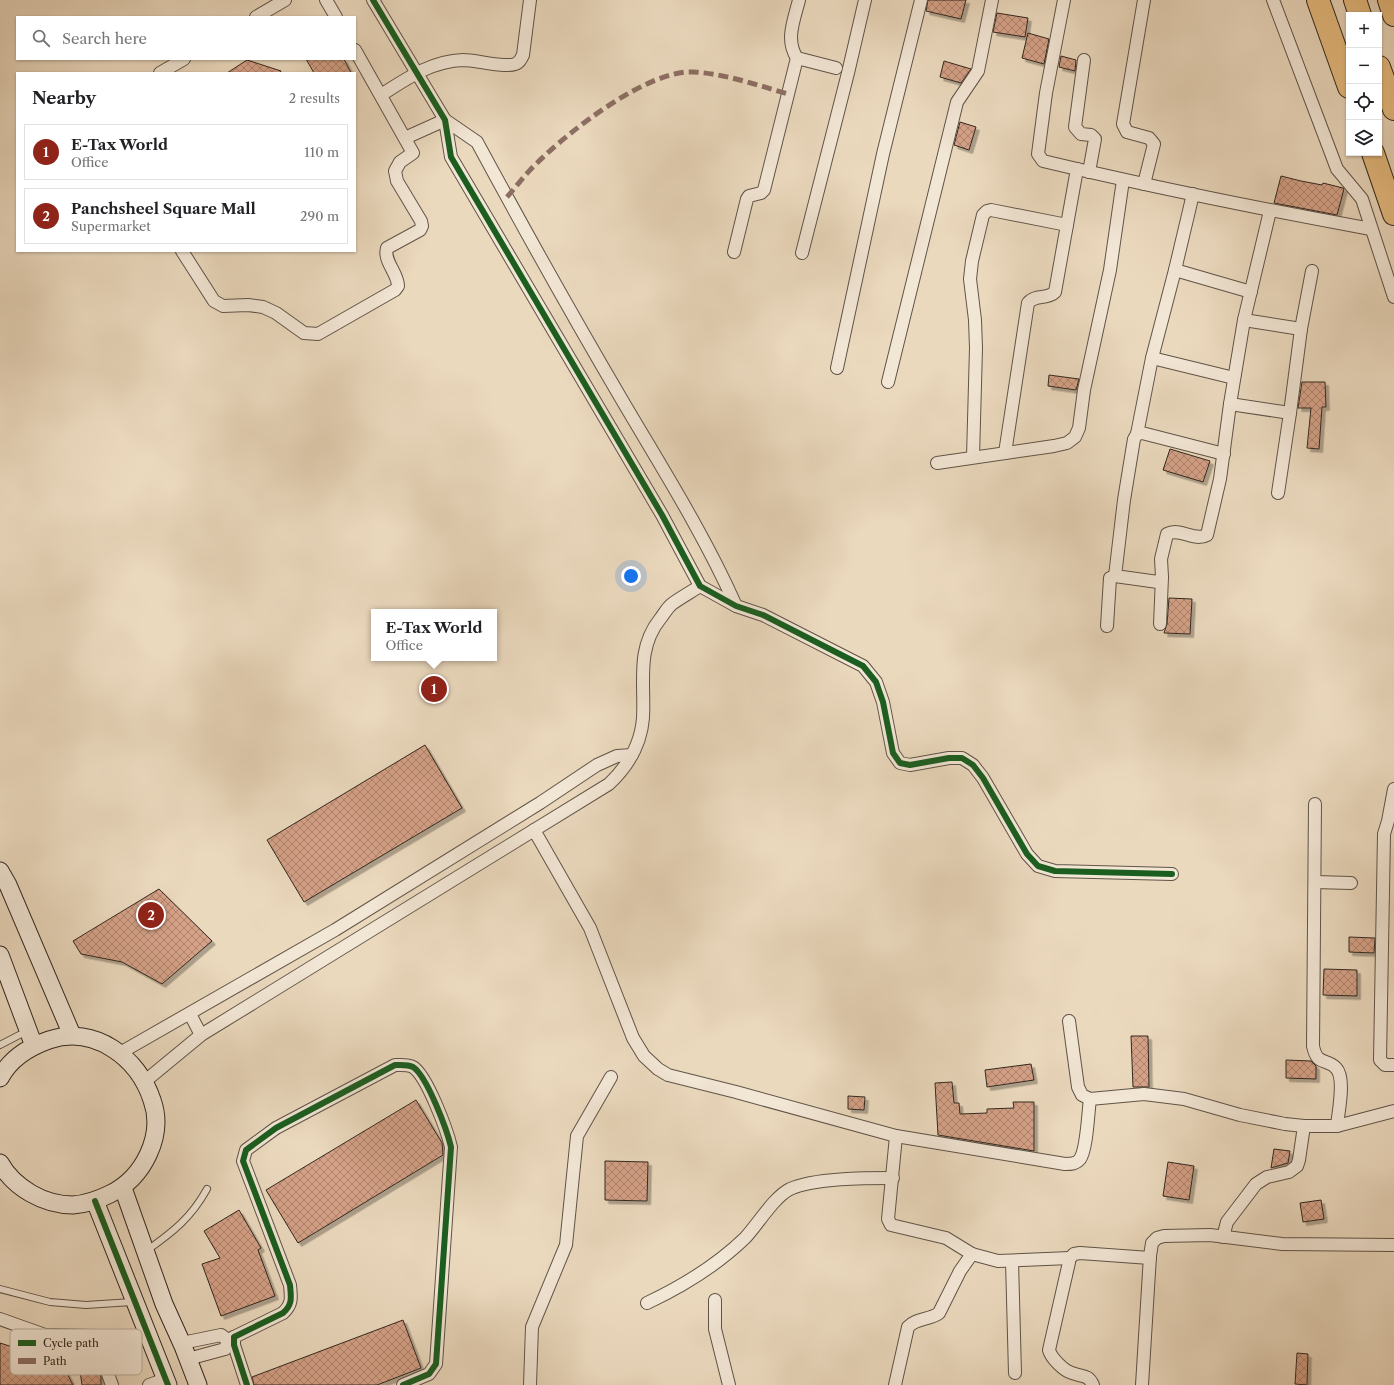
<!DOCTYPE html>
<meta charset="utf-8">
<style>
:root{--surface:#fff;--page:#f2f2f2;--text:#202124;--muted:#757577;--line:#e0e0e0;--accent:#8f2418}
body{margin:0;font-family:"Libre Caslon Text",serif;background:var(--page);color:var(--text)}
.controls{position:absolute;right:12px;top:12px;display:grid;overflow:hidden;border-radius:0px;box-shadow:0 1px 3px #0004}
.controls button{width:36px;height:36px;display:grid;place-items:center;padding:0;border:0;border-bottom:1px solid var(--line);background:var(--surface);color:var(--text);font:20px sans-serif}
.you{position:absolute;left:631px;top:576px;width:14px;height:14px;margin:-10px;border:3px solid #fff;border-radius:50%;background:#1a73e8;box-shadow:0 0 0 6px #1a73e833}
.badge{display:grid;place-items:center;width:26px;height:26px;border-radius:50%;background:var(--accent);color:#fff;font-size:13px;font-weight:700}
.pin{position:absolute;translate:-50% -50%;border:2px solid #fff;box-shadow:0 1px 4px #0006}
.popup{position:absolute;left:371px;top:609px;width:126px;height:52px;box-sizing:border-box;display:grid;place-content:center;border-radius:0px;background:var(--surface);filter:drop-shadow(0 1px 3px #0005);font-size:13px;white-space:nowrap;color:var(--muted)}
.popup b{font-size:15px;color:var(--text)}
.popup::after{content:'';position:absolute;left:50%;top:100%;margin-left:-8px;border:8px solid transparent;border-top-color:var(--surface)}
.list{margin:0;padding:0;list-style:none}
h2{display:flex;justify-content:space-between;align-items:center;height:52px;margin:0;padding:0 16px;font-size:17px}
h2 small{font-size:13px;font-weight:400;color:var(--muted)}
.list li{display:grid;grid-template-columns:26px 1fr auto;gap:12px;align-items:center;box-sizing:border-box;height:56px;margin:0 8px 8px;padding:0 8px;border:1px solid var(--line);border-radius:0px}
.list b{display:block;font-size:15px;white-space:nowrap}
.list p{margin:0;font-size:13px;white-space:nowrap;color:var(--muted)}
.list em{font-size:13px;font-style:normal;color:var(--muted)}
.icon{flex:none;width:22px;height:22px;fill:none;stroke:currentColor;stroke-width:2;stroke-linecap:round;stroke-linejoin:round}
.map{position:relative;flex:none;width:1394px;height:1385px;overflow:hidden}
.search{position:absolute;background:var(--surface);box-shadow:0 1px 3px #0004;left:16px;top:16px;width:340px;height:44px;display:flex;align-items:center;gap:10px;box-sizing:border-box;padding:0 14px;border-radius:0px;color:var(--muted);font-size:15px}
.panel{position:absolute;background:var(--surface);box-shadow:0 1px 3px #0004;left:16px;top:72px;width:340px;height:180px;border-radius:0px}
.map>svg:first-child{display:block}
.building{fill:url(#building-cross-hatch);stroke:#31281f;filter:url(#shadow)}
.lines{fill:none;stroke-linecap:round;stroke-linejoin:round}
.lane-casing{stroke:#605447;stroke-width:8}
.street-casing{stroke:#605447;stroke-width:14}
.secondary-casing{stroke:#31281f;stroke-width:19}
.highway-casing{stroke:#31281f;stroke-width:24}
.lane{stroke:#f2e6d5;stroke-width:6}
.street{stroke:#f2e6d5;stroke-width:12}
.secondary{stroke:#f2e6d5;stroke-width:17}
.highway{stroke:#e6bc7f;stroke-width:22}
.quiet{stroke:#8d6e63;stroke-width:5;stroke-dasharray:10 5;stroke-linecap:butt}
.cycleway-casing{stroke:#f2e6d5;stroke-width:8}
.cycleway{stroke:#1b5e20;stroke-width:6}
.key{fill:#f2e6d5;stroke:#b8ad9e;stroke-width:1}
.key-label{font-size:11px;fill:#31281f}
</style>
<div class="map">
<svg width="1394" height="1385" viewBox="0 0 1394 1385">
<defs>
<pattern id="building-cross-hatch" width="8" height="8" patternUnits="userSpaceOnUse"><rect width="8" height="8" fill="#d5a187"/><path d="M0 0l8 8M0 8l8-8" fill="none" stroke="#ad836e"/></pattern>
<filter id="shadow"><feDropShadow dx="3.5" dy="3.5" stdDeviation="0" flood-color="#0004"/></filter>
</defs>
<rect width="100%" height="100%" fill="#ebd9be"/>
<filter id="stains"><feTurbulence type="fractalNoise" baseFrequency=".005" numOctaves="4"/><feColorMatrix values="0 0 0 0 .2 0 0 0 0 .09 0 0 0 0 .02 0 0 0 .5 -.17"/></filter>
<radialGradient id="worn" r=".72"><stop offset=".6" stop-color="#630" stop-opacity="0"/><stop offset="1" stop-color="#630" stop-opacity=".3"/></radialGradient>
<g class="building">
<path d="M928,0H966L961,19L926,11Z"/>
<path d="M997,13L1028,18L1025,37L993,32Z"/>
<path d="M1028,33L1049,39L1044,64L1022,58Z"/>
<path d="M1061,56L1076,60L1075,71L1059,67Z"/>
<path d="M306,59H344L351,73H314Z"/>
<path d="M247,60L281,71L280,73H227Z"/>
<path d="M944,61L971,69L961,83L940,77Z"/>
<path d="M960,122L976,127L969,150L954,145Z"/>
<path d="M1281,176L1301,181L1322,185L1323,183L1343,188L1344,189L1337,215L1274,203Z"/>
<path d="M1049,375L1079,379L1076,390L1048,386Z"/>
<path d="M1302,382H1325L1326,407H1322L1319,449L1307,448L1311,408H1298Z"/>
<path d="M1170,449L1210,461L1203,482L1163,470Z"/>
<path d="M1169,598L1192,599L1190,634L1164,633L1167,624Z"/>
<path d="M425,745L462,808L304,902L267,840Z"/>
<path d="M159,889L212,941L162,984L122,962L81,954L73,941Z"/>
<path d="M1349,937L1375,938L1374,953L1349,952Z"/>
<path d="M1324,969L1357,970V996L1323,995Z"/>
<path d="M1131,1036H1148L1149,1087H1133Z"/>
<path d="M1286,1060L1311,1061L1316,1066V1079L1286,1078Z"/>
<path d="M1031,1064L1034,1080L987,1087L985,1070Z"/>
<path d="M952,1082L954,1103H959L960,1114L987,1113V1109L1014,1108L1013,1102H1034V1151L938,1135L935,1083Z"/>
<path d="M848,1096L865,1097L864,1110L848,1109Z"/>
<path d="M416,1100L442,1143L443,1155L298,1243L266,1190Z"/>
<path d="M1274,1149L1290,1151L1288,1163L1271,1168Z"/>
<path d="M605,1161L648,1162L647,1201L605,1200Z"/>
<path d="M1168,1162L1194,1166L1189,1200L1163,1196Z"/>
<path d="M1321,1200L1324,1219L1303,1222L1300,1203Z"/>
<path d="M239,1210L261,1248L258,1250L275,1296L221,1316L202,1264L220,1258L204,1231Z"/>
<path d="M403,1320L421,1368L377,1385H254L252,1377Z"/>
<path d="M0,1343L44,1357L59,1358L73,1385H0Z"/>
<path d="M77,1351L94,1358L101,1377V1385H82Z"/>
<path d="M1297,1353L1308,1354L1307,1385L1295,1384Z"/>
</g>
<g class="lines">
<defs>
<g id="lane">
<path d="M0,1045L27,1031"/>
<path d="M146,1251C173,1232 191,1218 207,1189"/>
<path d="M0,1289L50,1302L86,1305L132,1302"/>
</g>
<g id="street">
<path d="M326,0L336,17"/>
<path d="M373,0L445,120L451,157L662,515L700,586L736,606L763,615L863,666L876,682L883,702L893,753L900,763L910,765L949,758H962L973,765L983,778L1027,854L1038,866L1055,871L1172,874"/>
<path d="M799,0C794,20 785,40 797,58L836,68"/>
<path d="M1064,0L1046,93L1038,154L1043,161C1152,187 1261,209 1371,229"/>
<path d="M1273,0L1337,169L1362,199L1394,297"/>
<path d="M256,17L285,0"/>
<path d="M1084,60L1075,127L1081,134L1091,135L1095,139L1089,172"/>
<path d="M160,73L184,59"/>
<path d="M381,95C406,79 431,61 463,60C476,60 505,68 515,64C519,63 521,59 523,55L530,0"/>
<path d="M445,120L477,142C524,229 572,315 622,400C662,468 704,534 736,606"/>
<path d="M405,138L445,120"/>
<path d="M1144,184L1154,144L1149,138L1127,132L1123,124L1144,0"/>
<path d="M182,251L214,301L223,306L248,305L263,307L276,313L304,333L318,334L395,290L398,286C398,273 383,261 387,248L420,230L422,226L421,221L397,181L395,171L400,162L413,153L355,50"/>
<path d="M734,252L747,199L749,196L761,193L764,190L797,58"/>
<path d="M802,253L848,73L865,0"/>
<path d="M1175,270L1193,194"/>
<path d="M1244,320L1301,329"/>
<path d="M1152,358L1234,378"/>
<path d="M837,368L883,154L921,0"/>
<path d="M888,382L957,102L978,71L992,0"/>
<path d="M1230,404L1290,413L1278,493"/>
<path d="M1290,413L1301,329L1312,271"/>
<path d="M1137,434L1152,358L1175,270L1251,292"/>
<path d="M1005,453L1028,303C1035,294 1047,300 1055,292L1077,169"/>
<path d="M973,457L976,348L975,320L970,279L972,261L983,215L987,211L991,210L1067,225"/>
<path d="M937,463L1054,446L1067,443L1075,437L1079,428L1084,390L1110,270L1123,180"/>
<path d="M1115,576L1124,500L1134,439L1137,434L1142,433L1224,454"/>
<path d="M1160,624L1162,577"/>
<path d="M1107,626L1110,578L1115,576L1158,582L1162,577L1161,559L1167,534C1180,527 1194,542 1207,535L1220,479L1230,404L1244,320L1270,211"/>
<path d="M1394,789L1388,821L1384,834L1380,1060L1385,1065H1394"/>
<path d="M1315,804L1313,1046C1317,1066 1326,1058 1336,1068C1346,1078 1338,1113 1337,1126"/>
<path d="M534,830L590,928L633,1038L644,1056L658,1069L668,1075L736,1092L896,1136L1065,1164C1071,1164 1076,1164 1080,1159C1087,1149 1088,1113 1090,1099"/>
<path d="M1315,882L1351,883"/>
<path d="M190,1014L201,1035"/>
<path d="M1069,1021L1078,1087L1082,1095L1090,1099L1144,1094L1184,1099L1240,1115L1285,1124L1304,1126H1337L1394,1111"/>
<path d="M120,1053L335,930L540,803L597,765L617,756L632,755"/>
<path d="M144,1082L201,1035L609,784C627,767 641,744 643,718C645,683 636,649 660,619C664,614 667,608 672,604C680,598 691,592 700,586"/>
<path d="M896,1136L888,1219L891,1225L946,1238L972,1254L998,1261L1070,1258"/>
<path d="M1223,1237L1227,1222L1256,1184L1267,1177L1289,1172L1297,1166L1299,1160L1304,1126"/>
<path d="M1012,1261L1015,1373"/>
<path d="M715,1300V1329L729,1385"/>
<path d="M647,1303C683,1286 716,1266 745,1238C758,1224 774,1197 790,1189C814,1178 866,1178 893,1178"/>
<path d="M0,1319L45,1335L94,1336L112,1385"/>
<path d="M182,1343L221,1335L228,1340"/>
<path d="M188,1359L225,1349L228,1340L234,1337"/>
<path d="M149,1385L166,1379"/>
<path d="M247,1385L234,1345V1337L283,1313C293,1304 291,1297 290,1285L243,1161L246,1150L276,1128L395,1065C401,1065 407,1064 413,1067C427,1076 447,1130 451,1147L436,1364L429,1374L403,1385"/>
<path d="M530,1385L532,1327L566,1245L577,1136L611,1077"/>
<path d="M895,1385L908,1327C916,1318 930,1320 939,1313L960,1271L972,1254"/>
<path d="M1093,1385C1088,1374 1082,1377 1072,1373C1064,1371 1051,1358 1049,1350L1070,1258L1074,1254L1080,1253L1150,1258"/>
<path d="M1142,1385L1150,1256L1152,1243L1157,1238L1164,1236L1210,1235L1282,1244L1394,1245"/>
</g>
<g id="secondary">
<path d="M0,871L8,885L72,1035"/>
<path d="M0,955L34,1046"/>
<path d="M0,1078C10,1059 29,1047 49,1040C94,1025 138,1057 152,1100C165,1136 143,1178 110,1194C98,1200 87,1204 73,1205C44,1205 14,1188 0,1163"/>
<path d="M123,1188L164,1304L183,1346L198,1385"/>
<path d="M95,1201L168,1385"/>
</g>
<g id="highway">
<path d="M1318,0L1349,87"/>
<path d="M1355,0L1360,15"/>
<path d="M1389,0L1394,15"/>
<path d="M1379,67L1394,109"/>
<path d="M1373,153L1394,214"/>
</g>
</defs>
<use href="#lane" class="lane-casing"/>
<use href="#street" class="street-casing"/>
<use href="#secondary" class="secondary-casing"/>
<use href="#highway" class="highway-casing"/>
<use href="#lane" class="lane"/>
<use href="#street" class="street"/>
<use href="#secondary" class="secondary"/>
<use href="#highway" class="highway"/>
<path class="quiet" d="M507,197C517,186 526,173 537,163C568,132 648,69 694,72C726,74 757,85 788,94"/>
<defs>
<g id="cycleway">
<path d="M373,0L445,120L451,157L662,515L700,586L736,606L763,615L863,666L876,682L883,702L893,753L900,763L910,765L949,758H962L973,765L983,778L1027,854L1038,866L1055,871L1172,874"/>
<path d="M95,1201L168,1385"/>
<path d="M247,1385L234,1345V1337L283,1313C293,1304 291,1297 290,1285L243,1161L246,1150L276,1128L395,1065C401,1065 407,1064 413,1067C427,1076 447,1130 451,1147L436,1364L429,1374L403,1385"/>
</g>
</defs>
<use href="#cycleway" class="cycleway-casing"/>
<use href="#cycleway" class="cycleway"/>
</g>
<rect x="10" y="1329" width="132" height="46" rx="6" class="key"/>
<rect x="18" y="1340" width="18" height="6" fill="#1b5e20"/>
<rect x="18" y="1358" width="18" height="6" fill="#8d6e63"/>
<g class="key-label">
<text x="43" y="1347">Cycle path</text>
<text x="43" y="1365">Path</text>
</g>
<rect width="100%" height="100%" filter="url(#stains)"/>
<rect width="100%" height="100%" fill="url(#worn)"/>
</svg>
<div class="controls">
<button>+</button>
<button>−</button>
<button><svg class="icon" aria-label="locate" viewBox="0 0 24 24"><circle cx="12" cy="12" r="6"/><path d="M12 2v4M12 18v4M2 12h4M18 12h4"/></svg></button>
<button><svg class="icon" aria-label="layers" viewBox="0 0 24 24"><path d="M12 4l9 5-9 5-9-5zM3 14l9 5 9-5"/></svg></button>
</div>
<div class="you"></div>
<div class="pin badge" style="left:434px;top:689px">1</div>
<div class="popup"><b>E-Tax World</b>Office</div>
<div class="pin badge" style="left:151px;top:915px">2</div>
<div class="search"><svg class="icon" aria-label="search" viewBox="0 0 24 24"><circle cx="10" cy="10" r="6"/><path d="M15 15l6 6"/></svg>Search here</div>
<section class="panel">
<h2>Nearby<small>2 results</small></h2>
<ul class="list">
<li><span class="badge">1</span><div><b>E-Tax World</b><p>Office</p></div><em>110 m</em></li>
<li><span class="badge">2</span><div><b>Panchsheel Square Mall</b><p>Supermarket</p></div><em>290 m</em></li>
</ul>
</section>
</div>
